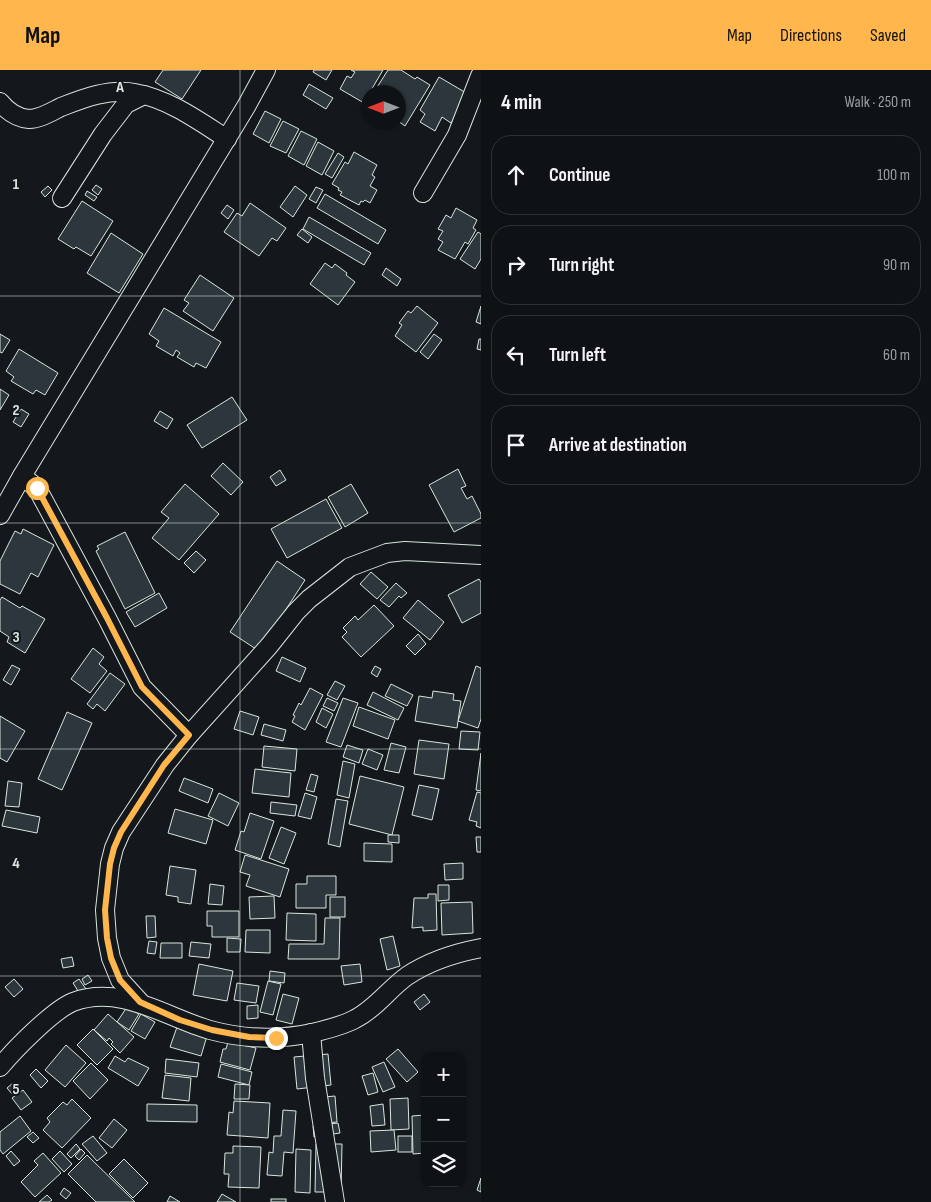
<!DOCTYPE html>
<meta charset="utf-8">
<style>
:root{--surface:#0f1215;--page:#181b1e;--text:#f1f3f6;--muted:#9b9ea0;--line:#2f3234;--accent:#ffb74d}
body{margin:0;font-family:"Sofia Sans Condensed",sans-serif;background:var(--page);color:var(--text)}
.controls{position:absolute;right:15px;bottom:15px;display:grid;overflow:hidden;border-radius:10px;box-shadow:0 1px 4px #0004}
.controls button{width:45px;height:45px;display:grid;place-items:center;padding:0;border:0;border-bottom:1px solid var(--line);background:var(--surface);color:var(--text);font:25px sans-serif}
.compass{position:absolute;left:361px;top:15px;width:45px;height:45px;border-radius:50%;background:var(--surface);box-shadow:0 1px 4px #0004;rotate:270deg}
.stop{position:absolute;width:15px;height:15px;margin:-11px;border:4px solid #ffb74d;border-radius:50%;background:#fff}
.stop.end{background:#ffb74d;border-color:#fff;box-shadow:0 1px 5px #0008}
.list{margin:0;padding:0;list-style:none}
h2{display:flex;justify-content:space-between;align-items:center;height:65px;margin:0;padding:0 20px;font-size:21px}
h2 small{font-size:16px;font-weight:400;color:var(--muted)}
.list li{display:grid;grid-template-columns:32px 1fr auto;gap:15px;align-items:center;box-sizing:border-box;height:80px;margin:0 10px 10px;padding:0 10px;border:1px solid var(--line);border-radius:20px}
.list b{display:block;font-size:19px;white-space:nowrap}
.list em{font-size:16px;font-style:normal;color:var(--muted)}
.icon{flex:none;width:28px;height:28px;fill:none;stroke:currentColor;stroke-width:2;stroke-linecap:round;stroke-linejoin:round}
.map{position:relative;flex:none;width:481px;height:1132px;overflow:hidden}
header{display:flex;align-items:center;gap:30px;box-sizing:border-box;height:70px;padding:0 25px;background:var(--accent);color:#111}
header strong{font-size:24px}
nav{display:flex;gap:28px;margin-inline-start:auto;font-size:18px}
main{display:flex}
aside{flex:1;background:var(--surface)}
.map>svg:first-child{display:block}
.building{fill:#2c363c;stroke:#d8e6dc}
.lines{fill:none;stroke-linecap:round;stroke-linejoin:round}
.minor-casing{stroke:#d8e6dc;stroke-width:20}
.minor{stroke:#14181c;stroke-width:18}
.route{stroke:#ffb74d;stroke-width:6}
.grid{fill:none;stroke:#d8e6dc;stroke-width:1;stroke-opacity:0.55}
.grid-label{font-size:16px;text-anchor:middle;font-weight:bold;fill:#d8e6dc;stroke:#14181c;stroke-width:4;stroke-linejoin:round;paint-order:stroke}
</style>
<header>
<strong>Map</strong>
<nav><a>Map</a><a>Directions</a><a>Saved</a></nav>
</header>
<main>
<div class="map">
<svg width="481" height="1132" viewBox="0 0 481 1132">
<rect width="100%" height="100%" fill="#14181c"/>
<g class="building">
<path d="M163,0H201L182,29L155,12Z"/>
<path d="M314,0H332L326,10L313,2Z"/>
<path d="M351,0H383L370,22H368L364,33L340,19L347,6L351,8L355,2Z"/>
<path d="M388,0H401L415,9L417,7L430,15L405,56L398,51V22H374Z"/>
<path d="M439,7L468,24L451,53L442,47L435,61L420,52L425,44L420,40Z"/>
<path d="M309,14L333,28L326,39L303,25Z"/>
<path d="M265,41L281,49L269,73L253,64Z"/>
<path d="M283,51L299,59L286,83L270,76Z"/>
<path d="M301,61L317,69L304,95L288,86Z"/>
<path d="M318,72L334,81L322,105L306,96Z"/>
<path d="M354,82L377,95L372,105L375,107L370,116L377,120L370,133L365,130L363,132L361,131L359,135L340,125L342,122L338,120L339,118L332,114L345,92L348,94Z"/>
<path d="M338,83L344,87L332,108L325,104Z"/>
<path d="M96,115L102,119L98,125L92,120Z"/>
<path d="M48,116L52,120L45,127L41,122Z"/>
<path d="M295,116L307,125L293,147L280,137Z"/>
<path d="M316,117L323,120L316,133L309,129Z"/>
<path d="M87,121L97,127L94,131L85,125Z"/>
<path d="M325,124L386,160L378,174L317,138Z"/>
<path d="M82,131L113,151L91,186L76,177L74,179L58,169Z"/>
<path d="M250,133L286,158L277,171L272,168L259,186L224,162L237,143L242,146Z"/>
<path d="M227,135L234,140L228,149L221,143Z"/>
<path d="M456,138L477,150L473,158L476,160L468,174L465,172L455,189L438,180L443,172L438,169L443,161L438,159L446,145L451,148Z"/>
<path d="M309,147L371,183L364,195L303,159Z"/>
<path d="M302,159L312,167L308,173L297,165Z"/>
<path d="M478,162L481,164V189L475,199L460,189Z"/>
<path d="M111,163L143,184L119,223L87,203Z"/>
<path d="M325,193L332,198L335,194L347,203L346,205L355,212L338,235L310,214Z"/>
<path d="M386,198L401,209L397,216L382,205Z"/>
<path d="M200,205L234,228L213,261L183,241L189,233L184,230Z"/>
<path d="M417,236L438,253L416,282L395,266L402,255L399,253L408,241L411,243Z"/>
<path d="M481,236V254L476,252Z"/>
<path d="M164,238L221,272L206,298L196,293L194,297L177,287L180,283L176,280L173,286L156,276L159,271L149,264Z"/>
<path d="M0,264L10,270L2,283L0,282Z"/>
<path d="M434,264L442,270L428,289L420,282Z"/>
<path d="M479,269H481V280L477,279Z"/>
<path d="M19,279L58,303L45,325L36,320L33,324L11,311L14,307L6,301Z"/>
<path d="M0,319L9,325L0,340Z"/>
<path d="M232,327L247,350L202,378L187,355Z"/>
<path d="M21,339L29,344L21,357L13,352Z"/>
<path d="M160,341L173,349L167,359L154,351Z"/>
<path d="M223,393L243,412L231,425L211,406Z"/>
<path d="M458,399L466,416L461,418L467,429L472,426L481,444V448L454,462L429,415Z"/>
<path d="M280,400L286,410L276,416L270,407Z"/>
<path d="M185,414L219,444L179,490L152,468L169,448L161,442Z"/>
<path d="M351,414L368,443L345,457L328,427Z"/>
<path d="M326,429L342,458L287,488L271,459Z"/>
<path d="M23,459L54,475L38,507L31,503L20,524L0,514V491L15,461L21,464Z"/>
<path d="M125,462L155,523L125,539L96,481L99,479L97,476Z"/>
<path d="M196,481L206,490L194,503L184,493Z"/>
<path d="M277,491L305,510L259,581L230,562Z"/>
<path d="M371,502L388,517L377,529L360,514Z"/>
<path d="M479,509L481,512V543L462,553L448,525Z"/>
<path d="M396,513L407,523L401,528L399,526L389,537L380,530Z"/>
<path d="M159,523L167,538L135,557L126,542Z"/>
<path d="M2,527L20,538L22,536L45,549L25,583L7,572L9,567L0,561V530Z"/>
<path d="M418,530L444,552L430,570L403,548Z"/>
<path d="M374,535L394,556L361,587L342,567L347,562L343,558L355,546L358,550Z"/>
<path d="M418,564L426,574L415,585L406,576Z"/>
<path d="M93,578L104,587L99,594L107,601L90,623L71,609Z"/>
<path d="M282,587L306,598L300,612L276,601Z"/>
<path d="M12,595L20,599L11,615L3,610Z"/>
<path d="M375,596L381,599L377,607L371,603Z"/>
<path d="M476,596L481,598V649L478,658L458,651Z"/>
<path d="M110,603L125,614L105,641L97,634L93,639L87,634Z"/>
<path d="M335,611L345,616L337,630L327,625Z"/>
<path d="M391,614L413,625L407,636L385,626Z"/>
<path d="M310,618L323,625L305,660L292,652L295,646L293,645L299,633L301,635Z"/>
<path d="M433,621L454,624L453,630L461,631L457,658L415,651L419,626L432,628Z"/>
<path d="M373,622L404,638L398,650L367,635Z"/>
<path d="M327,628L338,633L334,641L323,636Z"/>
<path d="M343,628L358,633L341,677L326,672Z"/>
<path d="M359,637L395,650L388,669L353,656Z"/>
<path d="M322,638L333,644L326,658L316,652Z"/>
<path d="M240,641L259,647L253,665L234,659Z"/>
<path d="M67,642L92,653L62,720L38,709Z"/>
<path d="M0,646L25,661L7,692L0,688Z"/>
<path d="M264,654L286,660L283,671L261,665Z"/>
<path d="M461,661L480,662L478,680L459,679Z"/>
<path d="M419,670L449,674L444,709L414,704Z"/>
<path d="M391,673L406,677L399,703L384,700Z"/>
<path d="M347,675L363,680L359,693L343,687Z"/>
<path d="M264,676L297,679L295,701L262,697Z"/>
<path d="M368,679L383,685L377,700L362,694Z"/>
<path d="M481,683V721L476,720Z"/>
<path d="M343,691L355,694L349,728L337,725Z"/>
<path d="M255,699L291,703L289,727L252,723Z"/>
<path d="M311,704L318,706L314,722L306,720Z"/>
<path d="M360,706L404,717L392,765L349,754Z"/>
<path d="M184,708L213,719L208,733L179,721Z"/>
<path d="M8,711L22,713L19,737L5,736Z"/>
<path d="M419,715L439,719L432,750L412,745Z"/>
<path d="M477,722L481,723V758L476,756L477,752L469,750Z"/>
<path d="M219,723L239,733L228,756L208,746Z"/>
<path d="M305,723L317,727L311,749L298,746Z"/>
<path d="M336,729L348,731L340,777L328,774Z"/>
<path d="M271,732L297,735L295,746L270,743Z"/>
<path d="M175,739L213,750L206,774L168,763Z"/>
<path d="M6,740L40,747L37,763L2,756Z"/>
<path d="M250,743L274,751L261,789L235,780L241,761L244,762Z"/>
<path d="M281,757L296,763L284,794L269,788Z"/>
<path d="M388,765H399V773L388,772Z"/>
<path d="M476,767H481V782H477Z"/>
<path d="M364,773L392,774V792L364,791Z"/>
<path d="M245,785L289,799L280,827L246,816L250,805L240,802Z"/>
<path d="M463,793V809L445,810L444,794Z"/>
<path d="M170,796L196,800L191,834L178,832V827L166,825Z"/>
<path d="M307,806H336V825H326V838H296V814H307Z"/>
<path d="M210,814L224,816L222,835L208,834Z"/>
<path d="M438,815H449V830L438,831Z"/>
<path d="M428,824H436L437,860L423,861V857L412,858L414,828H428Z"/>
<path d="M274,826L275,848L250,849L249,827Z"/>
<rect x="330" y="827" width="15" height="20"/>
<path d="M472,832L473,863L442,865L441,833Z"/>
<path d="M207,841H239V867H212V856H207Z"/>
<path d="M287,843L316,844V871L286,870Z"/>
<path d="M146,846H155L156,867L147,868Z"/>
<path d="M325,848H340L339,889H288L289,874H324Z"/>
<path d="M246,860H270V883L245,882Z"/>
<path d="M393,866L400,896L387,900L380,869Z"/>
<path d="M227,868L241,869L240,882H227Z"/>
<path d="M149,871L157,872L155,884L147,883Z"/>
<path d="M191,872L211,874L209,888L189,886Z"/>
<path d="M161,873H182V888H160Z"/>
<path d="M72,887L74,896L63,898L61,889Z"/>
<path d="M199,894L233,901L227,931L193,925Z"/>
<path d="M360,894L362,912L344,915L341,896Z"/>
<path d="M270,901L285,903L284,913L269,911Z"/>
<path d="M88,905L92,911L85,915L82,909Z"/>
<path d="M14,909L23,919L14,927L5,917Z"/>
<path d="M79,909L86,919L80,924L73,913Z"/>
<path d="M268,911L281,914L273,945L260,942Z"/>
<path d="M237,913L259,916L256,933L234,930Z"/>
<path d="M283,924L299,928L292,954L276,950Z"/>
<path d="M424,924L430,932L420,940L414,932Z"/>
<path d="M258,935V948L247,949V936Z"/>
<path d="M127,937L139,944L129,960L117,952Z"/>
<path d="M108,944L134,967L120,983L111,974L113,972L109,968L107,971L94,960Z"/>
<path d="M141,944L155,952L145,969L131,961Z"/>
<path d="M177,957L207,966L201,986L170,977Z"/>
<path d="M93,959L113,979L97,995L77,975Z"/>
<path d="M228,972L256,978L250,1000L220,992L223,979H226Z"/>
<path d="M66,975L86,993L65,1017L45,1000Z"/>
<path d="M398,979L418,1002L407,1012L386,989Z"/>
<path d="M328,984L331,1015L297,1019L294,987Z"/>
<path d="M115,986L125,992L128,988L149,998L138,1016L108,998Z"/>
<path d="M166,989L199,993L197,1007L165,1003Z"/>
<path d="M384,992L395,1017L383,1022L372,997Z"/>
<path d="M91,993L108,1010L90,1029L73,1011Z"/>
<path d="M221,994L252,1002L249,1015L218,1007Z"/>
<path d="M36,999L48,1011L41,1018L30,1005Z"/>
<path d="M373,1003L378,1022L368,1025L362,1006Z"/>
<path d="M165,1005L191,1008L189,1031L162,1028Z"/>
<path d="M13,1013L18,1019L12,1024L7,1018Z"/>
<path d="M235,1014L250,1015L249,1029H234Z"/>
<path d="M23,1020L32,1032L21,1040L12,1028Z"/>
<path d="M335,1026L337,1052L326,1053L324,1027Z"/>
<path d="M408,1028L409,1059L391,1060L390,1029Z"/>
<path d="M72,1029L91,1048L62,1078L43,1060L50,1052L47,1048L63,1032L67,1035Z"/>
<path d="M234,1031L270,1033L268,1068L227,1065L229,1042L233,1043Z"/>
<path d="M147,1034L197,1035V1052L147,1051Z"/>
<path d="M383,1034L385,1055L372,1056L370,1036Z"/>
<path d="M283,1040L296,1041L293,1083L284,1082L282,1106L267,1105L269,1082L273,1083L274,1066H281Z"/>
<path d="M425,1045V1083L413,1084L412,1046Z"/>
<path d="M20,1046L31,1061L3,1084L0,1080V1062Z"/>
<path d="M114,1049L127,1060L112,1078L99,1068Z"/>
<path d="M338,1053L340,1063L314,1067L313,1056Z"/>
<path d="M394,1060L396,1080L371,1082L370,1061Z"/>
<path d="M33,1062L39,1068L33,1073L27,1067Z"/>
<path d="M93,1066L107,1083L97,1091L82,1074Z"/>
<rect x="398" y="1066" width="14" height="16"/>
<path d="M76,1074L80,1079L71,1088L67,1084Z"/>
<path d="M316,1074H342L341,1122H315Z"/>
<path d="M233,1076L261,1077L259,1118L228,1117L229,1104H224L225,1083H233Z"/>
<path d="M81,1079L85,1083L79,1090L75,1086Z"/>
<path d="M296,1079L311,1080L310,1123L295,1122Z"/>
<path d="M11,1081L20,1091L14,1096L6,1086Z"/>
<path d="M60,1081L72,1094L64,1102L52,1089Z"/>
<path d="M43,1083L61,1103L35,1127L21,1112L38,1095L34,1091Z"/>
<path d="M87,1085L135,1132H96L68,1104Z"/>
<path d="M124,1089L148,1113L133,1128L109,1104Z"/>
<path d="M481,1108V1122L477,1120Z"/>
<path d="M64,1118L71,1123L66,1129L60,1124Z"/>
<path d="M222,1124L236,1132H217Z"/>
<path d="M47,1125L52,1130L49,1132H39Z"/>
<path d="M170,1126L180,1132H167Z"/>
<rect x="271" y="1129" width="15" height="3"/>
</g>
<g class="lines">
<defs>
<g id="minor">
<path d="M0,32C8,42 17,48 29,49C40,49 51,42 61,37C84,28 110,18 135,23C169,29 199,51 227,69"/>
<path d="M423,123L457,65L480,6"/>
<path d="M62,128L103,64L126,34L144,25"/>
<path d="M22,406L37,418L107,548L142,617L189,665"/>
<path d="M0,445L22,406L247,35L266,0"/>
<path d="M140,932L120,910L111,888L107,868L105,840L110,794L114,778L121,762L165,695L189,665L269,576L296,542L309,529L350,497L387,483L405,481L481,485"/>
<path d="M311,963L315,1008L335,1132"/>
<path d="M0,997C14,980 53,940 73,932C121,914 165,947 210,960C243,969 278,970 312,963C325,960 342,956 355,949C375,939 389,919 407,906C429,891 455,883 481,878"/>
</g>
</defs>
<use href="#minor" class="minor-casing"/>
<use href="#minor" class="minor"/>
</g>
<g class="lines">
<path class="route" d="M37,418L107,548L142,617L189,665L164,695L121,762L114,778L110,794L105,840L107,868L111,888L120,910L140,932L180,950L212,960L249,967L276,968"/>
</g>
<path class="grid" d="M240,0V1132M0,226H481M0,453H481M0,679H481M0,906H481"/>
<g class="grid-label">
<text x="120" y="22">A</text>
<text x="16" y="119">1</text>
<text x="16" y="345">2</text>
<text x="16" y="572">3</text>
<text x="16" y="798">4</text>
<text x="16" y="1024">5</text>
</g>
</svg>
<div class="controls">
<button>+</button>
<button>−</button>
<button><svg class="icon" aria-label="layers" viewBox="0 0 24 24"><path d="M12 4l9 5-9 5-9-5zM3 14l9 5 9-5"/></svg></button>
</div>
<svg class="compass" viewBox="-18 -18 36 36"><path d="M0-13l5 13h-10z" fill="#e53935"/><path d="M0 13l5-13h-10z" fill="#9b9ea0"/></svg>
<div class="stop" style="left:37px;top:418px"></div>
<div class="stop end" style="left:276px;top:968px"></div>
</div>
<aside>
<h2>4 min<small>Walk · 250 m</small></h2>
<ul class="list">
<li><svg class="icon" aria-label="ahead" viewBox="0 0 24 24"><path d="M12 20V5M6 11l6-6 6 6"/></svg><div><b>Continue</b></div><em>100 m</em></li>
<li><svg class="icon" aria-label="right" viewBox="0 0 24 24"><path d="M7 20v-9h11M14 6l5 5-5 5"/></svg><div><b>Turn right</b></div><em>90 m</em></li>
<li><svg class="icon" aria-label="left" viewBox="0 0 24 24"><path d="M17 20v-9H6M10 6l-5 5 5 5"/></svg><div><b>Turn left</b></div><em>60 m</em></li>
<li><svg class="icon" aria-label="arrive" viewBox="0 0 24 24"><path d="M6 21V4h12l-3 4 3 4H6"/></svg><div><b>Arrive at destination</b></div></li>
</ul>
</aside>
</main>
